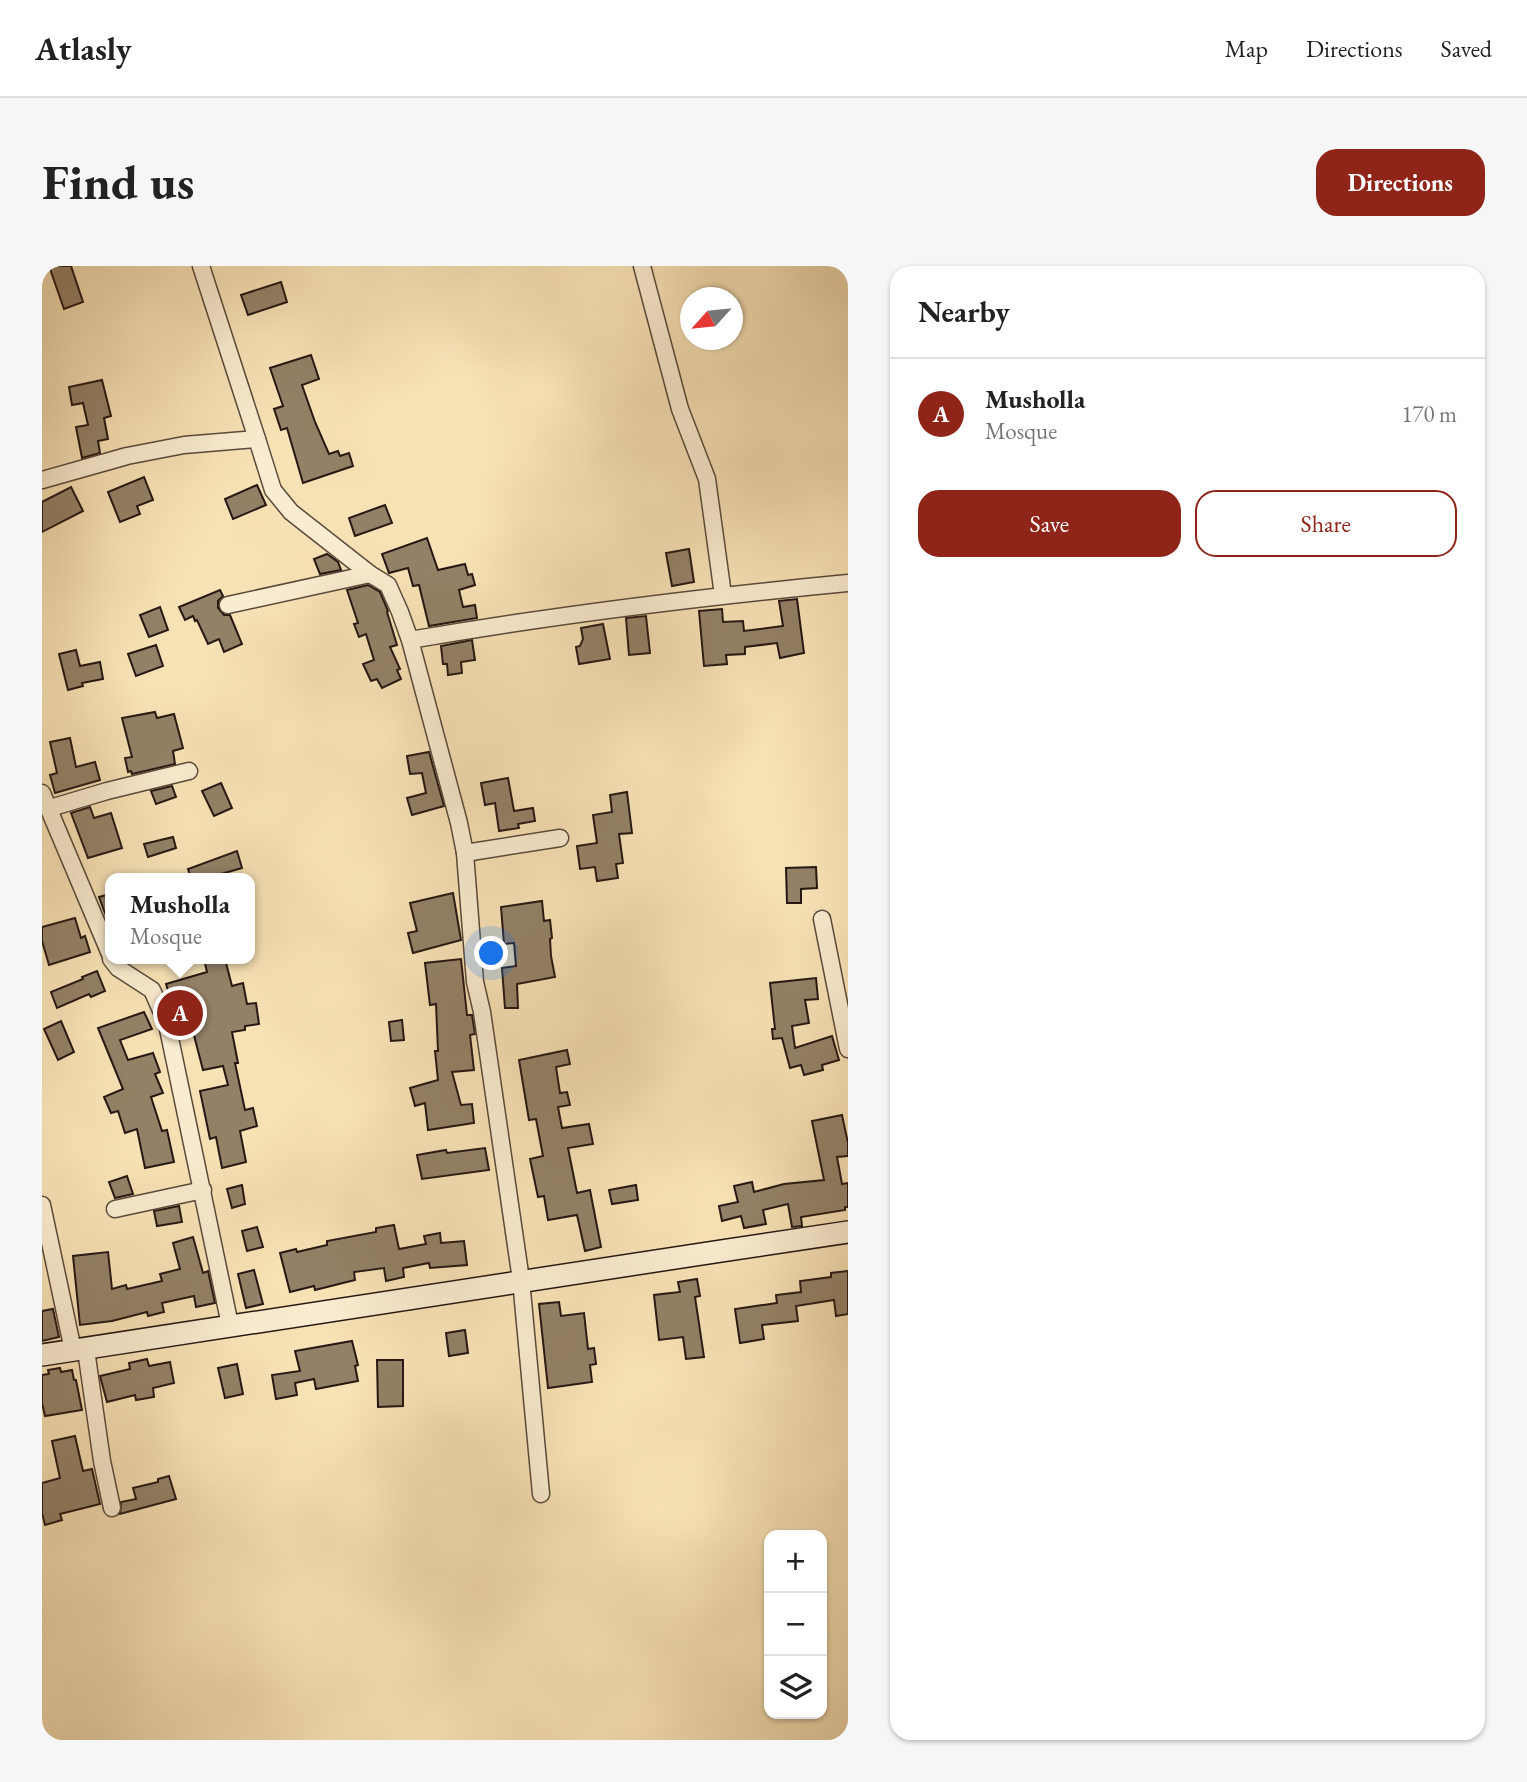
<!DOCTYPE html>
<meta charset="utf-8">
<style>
:root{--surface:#fff;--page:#f6f6f6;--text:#222;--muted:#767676;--line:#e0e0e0;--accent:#8f2418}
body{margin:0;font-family:"EB Garamond",serif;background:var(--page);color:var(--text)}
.controls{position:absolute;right:21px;bottom:21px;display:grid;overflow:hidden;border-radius:14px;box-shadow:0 2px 5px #0004}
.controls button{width:63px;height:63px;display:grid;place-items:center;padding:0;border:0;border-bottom:2px solid var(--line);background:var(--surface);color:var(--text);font:35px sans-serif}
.compass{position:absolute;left:638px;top:21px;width:63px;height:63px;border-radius:50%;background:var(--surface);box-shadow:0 2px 5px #0004;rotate:243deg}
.you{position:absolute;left:450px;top:688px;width:24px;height:24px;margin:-18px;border:5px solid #fff;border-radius:50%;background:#1a73e8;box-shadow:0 0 0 10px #1a73e833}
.badge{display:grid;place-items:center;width:46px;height:46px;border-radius:50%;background:var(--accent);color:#fff;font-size:23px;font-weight:700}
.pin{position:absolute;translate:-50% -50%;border:4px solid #fff;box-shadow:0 2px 7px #0006}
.popup{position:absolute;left:63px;top:607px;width:150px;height:91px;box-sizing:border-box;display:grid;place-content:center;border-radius:14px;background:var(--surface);filter:drop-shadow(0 2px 5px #0005);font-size:23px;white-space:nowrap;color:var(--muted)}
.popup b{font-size:26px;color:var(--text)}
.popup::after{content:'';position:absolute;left:50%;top:100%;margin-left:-14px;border:14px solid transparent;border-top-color:var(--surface)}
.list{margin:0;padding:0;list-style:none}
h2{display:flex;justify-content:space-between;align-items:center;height:91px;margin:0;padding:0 28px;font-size:30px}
h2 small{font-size:23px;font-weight:400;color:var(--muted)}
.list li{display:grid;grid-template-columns:46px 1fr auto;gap:21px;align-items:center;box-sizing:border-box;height:112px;padding:0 28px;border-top:2px solid var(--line)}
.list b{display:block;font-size:26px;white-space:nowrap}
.list p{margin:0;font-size:23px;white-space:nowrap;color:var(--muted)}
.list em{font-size:23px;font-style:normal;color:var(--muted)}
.actions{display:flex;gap:14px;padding:21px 28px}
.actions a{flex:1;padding:16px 0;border:2px solid var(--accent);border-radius:21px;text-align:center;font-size:24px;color:var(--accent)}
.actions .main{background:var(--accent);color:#fff}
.icon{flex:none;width:38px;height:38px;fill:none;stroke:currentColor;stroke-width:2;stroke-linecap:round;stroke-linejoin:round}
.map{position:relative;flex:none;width:806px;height:1474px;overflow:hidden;border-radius:21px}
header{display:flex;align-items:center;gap:42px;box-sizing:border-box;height:98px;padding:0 35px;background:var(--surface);border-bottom:2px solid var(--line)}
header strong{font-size:33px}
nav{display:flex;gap:38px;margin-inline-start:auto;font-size:24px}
.intro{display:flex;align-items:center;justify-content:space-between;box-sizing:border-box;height:168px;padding:0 42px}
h1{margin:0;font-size:49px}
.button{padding:18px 32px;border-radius:21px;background:var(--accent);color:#fff;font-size:24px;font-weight:700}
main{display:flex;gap:42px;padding:0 42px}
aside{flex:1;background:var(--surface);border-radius:21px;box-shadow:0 2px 5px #0004}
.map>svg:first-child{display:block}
.building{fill:#938167;stroke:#261711;stroke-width:2}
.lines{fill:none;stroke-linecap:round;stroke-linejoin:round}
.street-casing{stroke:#5a4a3a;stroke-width:19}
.secondary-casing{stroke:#261711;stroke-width:24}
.street{stroke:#faecd0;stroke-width:16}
.secondary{stroke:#faecd0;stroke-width:21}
</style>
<header>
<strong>Atlasly</strong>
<nav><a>Map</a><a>Directions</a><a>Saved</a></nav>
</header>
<div class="intro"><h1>Find us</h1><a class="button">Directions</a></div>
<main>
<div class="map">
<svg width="806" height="1474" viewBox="0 0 806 1474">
<rect width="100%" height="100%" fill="#f7e2b6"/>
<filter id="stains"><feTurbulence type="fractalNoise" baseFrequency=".00286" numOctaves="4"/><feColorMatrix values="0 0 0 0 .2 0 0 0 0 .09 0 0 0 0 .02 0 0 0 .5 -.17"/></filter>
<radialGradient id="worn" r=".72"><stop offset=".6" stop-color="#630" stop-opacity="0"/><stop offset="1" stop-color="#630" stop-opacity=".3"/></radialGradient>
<g class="building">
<path d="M7,0H29L41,36L22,43Z"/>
<path d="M239,16L245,36L206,49L199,29Z"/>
<path d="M269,89L277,113L260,119L273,156L287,188L296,185L298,190L307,187L311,200L261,217L245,162L239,164L232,143L241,140L228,102Z"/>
<path d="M60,114L69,150L62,152L66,173L56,175L58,187L40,192L34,161L46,159L41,137L30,139L27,121Z"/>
<path d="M102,211L111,234L95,240L98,248L78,256L66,226Z"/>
<path d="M215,219L224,239L191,253L183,233Z"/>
<path d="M29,221L41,245L0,266V236Z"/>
<path d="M343,239L350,257L313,270L307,252Z"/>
<path d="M385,272L396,304L423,298L426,309L430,308L433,319L417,324L421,341L433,339L435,352L387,360L377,319L371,320L366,302L347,307L340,288Z"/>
<path d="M647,283L652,316L630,320L624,287Z"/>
<path d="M285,288L296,296L299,304L278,308L272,293Z"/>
<path d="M326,319L338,326L346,345L345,346L355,379L348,381L358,403L355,404L359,413L340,422L335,413L329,415L321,398L332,394L324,368L317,371L312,358L316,357L305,324Z"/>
<path d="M178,324L181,330L176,335V342L182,349H188L200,378L182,386L177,373L166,378L155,354L153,355L151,350L143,354L137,341Z"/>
<path d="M755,333L762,387L738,392L735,377L703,381V388L684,389L685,398L662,400L657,345L680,343L681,356L701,355L702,365L741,360L737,335Z"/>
<path d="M118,341L126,364L107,371L98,349Z"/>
<path d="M604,350L608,387L587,389L584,352Z"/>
<path d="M561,358L568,393L537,398L534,381L538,380L541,373L539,362Z"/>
<path d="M430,374L433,394L419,396L420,407L406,409L405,398H401L399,380Z"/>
<path d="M114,379L121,400L94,410L86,388Z"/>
<path d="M34,384L38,400L58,396L61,413L40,417L41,420L26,424L17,388Z"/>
<path d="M113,446L115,452L132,448L141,482L131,485L133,498L90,508L89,505L86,506L83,492L90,491L80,452Z"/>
<path d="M28,472L34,501L53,496L58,514L13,527L8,509L15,507L8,476Z"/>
<path d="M387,486L402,540L370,549L365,532L384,527L380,507L368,508L365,490Z"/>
<path d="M466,512L472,545L491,542L493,555L476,558L477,562L457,565L453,537L443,539L439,517Z"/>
<path d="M179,517L190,542L172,550L160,525Z"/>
<path d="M130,520L134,531L114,538L109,525Z"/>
<path d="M585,526L590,567L577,568L581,597L574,598L576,612L555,615L553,601L538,603L535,580L555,577L551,549L570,546L568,529Z"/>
<path d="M48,541L52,552L69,547L80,582L46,592L29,547Z"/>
<path d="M131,571L134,582L106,591L102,578Z"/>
<path d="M195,585L200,602L165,612H149L146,603Z"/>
<path d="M774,601L775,622L759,623V637H745L744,602Z"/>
<path d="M411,627L419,674L371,687L366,667L375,665L368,637Z"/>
<path d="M68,628V657L67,658L57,631Z"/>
<path d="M500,635L502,655L508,654L510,672L508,673L509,690L513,711L475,718L476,742H463L460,702L474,700L472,677L462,678L459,641Z"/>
<path d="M33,652L39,672L43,670L48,686L7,699L0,675V661Z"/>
<path d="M162,693H183L190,720L201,717L205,738L214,737L217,758L203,760V764L190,766L196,797H193L203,844L211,842L215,860L198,865L204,896L180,902L174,871L168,873L158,825L186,819L181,800L161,804L147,750L135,754L124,718L165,706Z"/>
<path d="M419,693L425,749H430L433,768L428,769L432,804L410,806L419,839L430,838L432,857L386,864L383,837L373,840L368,822L396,814L393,785H396L394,738L388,739L383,697Z"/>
<path d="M55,705L63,725L49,731L47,728L15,742L9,726L41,713L40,711Z"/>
<path d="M774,712L776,733L763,734L767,757L750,760L753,782L790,770L797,794L780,799L781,804L762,809L759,799L748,802L740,772L731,773L730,763H733L728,717Z"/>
<path d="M102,746L110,763L78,774L86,794L111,787L118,806L113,808L121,827L109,831L120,865L125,864L132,896L103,902L95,863L83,867L76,845L69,847L62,831L81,823L56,762Z"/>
<path d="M360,754L362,774L349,775L347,756Z"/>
<path d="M19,755L32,786L16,794L2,763Z"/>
<path d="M525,784L528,798L514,801L518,827L525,826L528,839L516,841L520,862L547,858L551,878L526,882L535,927L548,924L559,981L543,985L535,949L506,954L502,930L496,931L488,893L501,890L494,853L487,854L477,794Z"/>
<path d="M800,849L806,877V890L795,891L800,918L806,917V941H803V944L759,951L760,960L750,961L746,938L721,944L724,958L702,962L699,950L680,955L677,940L696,936L692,920L710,916L712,926L742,918L782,914L770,855Z"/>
<path d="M443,882L447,904L380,913L375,889L404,884L405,887Z"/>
<path d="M85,910L91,928L73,932L67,916Z"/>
<path d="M200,919L203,938L190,942L185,923Z"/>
<path d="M594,919L596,934L570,938L567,924Z"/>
<path d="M137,940L140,956L115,960L112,945Z"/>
<path d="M352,959L357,983L384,978L382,970L398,967L399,977L422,975L425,999L388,1002L387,997L361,1002L362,1011L344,1015L342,1002L312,1006L313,1014L273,1024L272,1020L248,1026L238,987L254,983L255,986L285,979V975L334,966V962Z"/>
<path d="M215,961L221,981L205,985L200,965Z"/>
<path d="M151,971L161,1007L166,1005L173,1037L154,1041L152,1030L120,1037L122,1046L106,1050L105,1046L70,1055L38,1059L31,990L66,986L70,1023L84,1019L85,1023L120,1015L118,1008L138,1003L131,977Z"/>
<path d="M212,1004L221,1038L204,1042L196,1008Z"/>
<path d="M806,1005V1048L794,1050L792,1034L754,1040L756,1055L720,1059L722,1073L698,1077L693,1043L735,1037L734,1029L759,1026L758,1015L789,1011V1007Z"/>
<path d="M655,1013L658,1030L653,1031L662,1091L644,1093L641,1071L617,1074L612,1029L638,1026L636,1016Z"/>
<path d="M517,1036L519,1050L542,1047L546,1083L552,1082L554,1098L548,1099L550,1116L506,1122L497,1038Z"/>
<path d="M11,1043L17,1071L0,1075V1045Z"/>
<path d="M423,1064L426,1087L407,1090L404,1067Z"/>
<path d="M310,1075L316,1099L313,1100L316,1115L274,1123L272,1113L253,1117L255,1129L234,1133L230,1109L258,1105L253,1085Z"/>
<path d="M105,1093L107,1100L128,1096L132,1117L111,1122L112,1131L94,1134L93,1129L65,1136L58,1110L88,1103L87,1097Z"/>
<path d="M335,1094H361V1140L336,1141Z"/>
<path d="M195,1098L201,1128L183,1132L176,1102Z"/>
<path d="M18,1102L19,1106L30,1104L32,1114H34L40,1144L3,1150L0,1137V1109L7,1108L6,1104Z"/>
<path d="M33,1170L41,1205L50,1203L58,1238L18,1248L20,1254L3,1259L0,1247V1217L18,1212L10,1175Z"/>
<path d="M127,1210L134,1233L78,1248L79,1236L94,1233L91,1222L116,1216V1213Z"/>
</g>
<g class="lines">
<defs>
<g id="street">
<path d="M159,0L215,173"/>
<path d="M600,0L638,143L665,213L681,329"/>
<path d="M0,214L85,190L142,179L215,173L231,224L249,246L328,308L346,319L358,346L368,374L417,557L423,587L433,716L440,746L479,1014L499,1228"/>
<path d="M186,339L328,308"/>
<path d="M368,374C513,349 659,331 806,317"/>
<path d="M0,527L68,688"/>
<path d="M8,542L65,525L147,505"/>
<path d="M423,587L518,572"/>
<path d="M780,653L806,783"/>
<path d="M69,693L76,702L110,724L125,758L188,1059"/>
<path d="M0,939L31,1084"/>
<path d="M73,943L161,924"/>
<path d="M44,1084L60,1195L70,1242"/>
</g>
<path id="secondary" d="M0,1089C268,1047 537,1006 806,966"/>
</defs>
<use href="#street" class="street-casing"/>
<use href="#secondary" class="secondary-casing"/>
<use href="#street" class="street"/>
<use href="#secondary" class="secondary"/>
</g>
<rect width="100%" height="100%" filter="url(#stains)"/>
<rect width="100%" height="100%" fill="url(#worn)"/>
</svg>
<div class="controls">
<button>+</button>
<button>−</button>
<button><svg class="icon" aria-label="layers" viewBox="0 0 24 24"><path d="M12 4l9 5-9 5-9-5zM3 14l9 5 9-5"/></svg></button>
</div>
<svg class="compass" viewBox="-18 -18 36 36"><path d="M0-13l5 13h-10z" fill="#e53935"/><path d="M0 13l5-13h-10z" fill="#767676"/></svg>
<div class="you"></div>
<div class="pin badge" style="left:138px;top:747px">A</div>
<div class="popup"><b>Musholla</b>Mosque</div>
</div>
<aside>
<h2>Nearby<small></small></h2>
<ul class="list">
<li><span class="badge">A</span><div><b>Musholla</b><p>Mosque</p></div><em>170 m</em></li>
</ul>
<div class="actions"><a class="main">Save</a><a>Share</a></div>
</aside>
</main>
